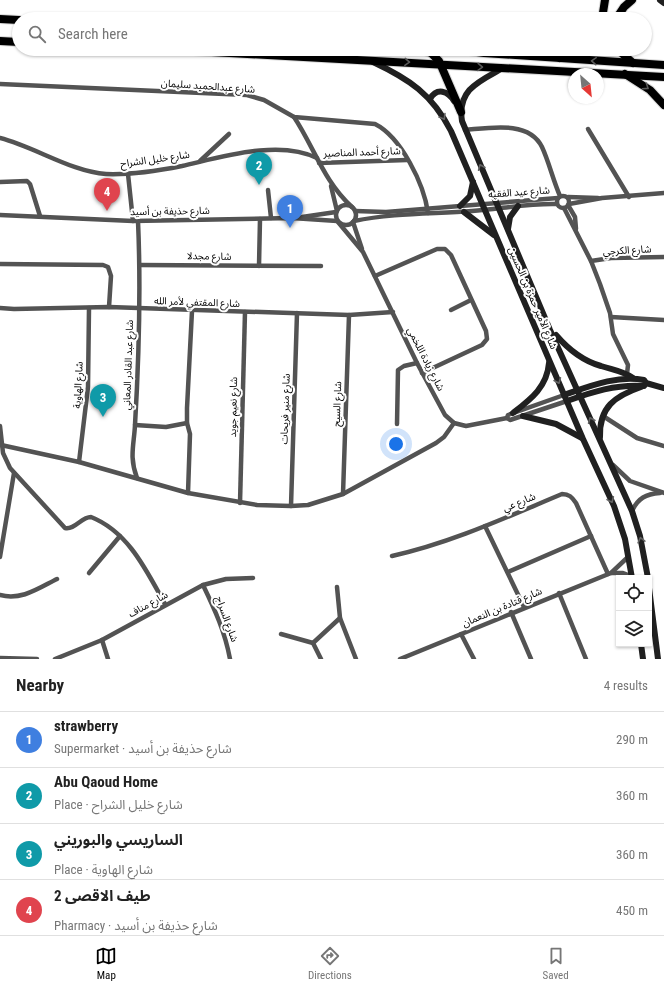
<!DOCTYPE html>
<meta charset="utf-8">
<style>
:root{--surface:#fff;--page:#f6f6f6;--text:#222;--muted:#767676;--line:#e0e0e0;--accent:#000}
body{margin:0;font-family:"Roboto Condensed","Noto Sans Arabic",sans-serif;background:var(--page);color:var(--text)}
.controls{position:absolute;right:12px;bottom:12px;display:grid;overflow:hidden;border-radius:0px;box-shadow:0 1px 3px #0004}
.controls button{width:36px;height:36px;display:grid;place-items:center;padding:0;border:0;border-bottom:1px solid var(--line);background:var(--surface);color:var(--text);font:20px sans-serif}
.compass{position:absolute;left:568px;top:68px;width:36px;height:36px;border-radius:50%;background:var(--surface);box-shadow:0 1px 3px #0004;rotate:153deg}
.you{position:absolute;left:396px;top:444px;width:14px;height:14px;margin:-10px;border:3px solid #fff;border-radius:50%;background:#1a73e8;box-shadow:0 0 0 6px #1a73e833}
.badge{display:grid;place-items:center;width:26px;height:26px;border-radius:50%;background:var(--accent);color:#fff;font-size:13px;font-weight:700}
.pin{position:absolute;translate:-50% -33px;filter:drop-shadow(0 1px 2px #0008)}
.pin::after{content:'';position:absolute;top:21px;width:14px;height:12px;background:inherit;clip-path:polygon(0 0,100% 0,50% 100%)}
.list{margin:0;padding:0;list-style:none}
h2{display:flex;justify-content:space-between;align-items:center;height:52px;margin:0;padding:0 16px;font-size:17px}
h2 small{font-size:13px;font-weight:400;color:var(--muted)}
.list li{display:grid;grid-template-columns:26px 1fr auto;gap:12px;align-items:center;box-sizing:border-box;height:56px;padding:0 16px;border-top:1px solid var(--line)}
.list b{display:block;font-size:15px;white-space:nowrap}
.list p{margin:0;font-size:13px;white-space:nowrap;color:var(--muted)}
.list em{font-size:13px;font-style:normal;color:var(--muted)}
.icon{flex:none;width:22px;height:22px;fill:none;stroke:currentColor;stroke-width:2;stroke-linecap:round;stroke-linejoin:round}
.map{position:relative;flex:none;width:664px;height:659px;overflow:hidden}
.search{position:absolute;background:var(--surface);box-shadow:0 1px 3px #0004;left:12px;right:12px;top:12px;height:44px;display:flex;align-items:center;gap:10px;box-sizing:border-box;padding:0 14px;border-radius:22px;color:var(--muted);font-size:15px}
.sheet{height:276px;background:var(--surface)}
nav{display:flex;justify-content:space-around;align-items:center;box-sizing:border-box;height:56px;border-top:1px solid var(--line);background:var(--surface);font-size:11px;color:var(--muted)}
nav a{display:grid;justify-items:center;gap:2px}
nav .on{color:var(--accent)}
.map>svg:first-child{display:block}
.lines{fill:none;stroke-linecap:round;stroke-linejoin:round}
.highway-casing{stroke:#dbdbdb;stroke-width:10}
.street{stroke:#535353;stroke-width:4.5}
.secondary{stroke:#202020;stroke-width:6}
.highway{stroke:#000;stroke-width:8}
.oneway{stroke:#595959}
.oneway2{stroke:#636363}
.labels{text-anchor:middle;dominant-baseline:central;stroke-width:4;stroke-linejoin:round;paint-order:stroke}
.street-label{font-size:10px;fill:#000;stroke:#fff}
</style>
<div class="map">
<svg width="664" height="659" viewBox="0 0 664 659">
<rect width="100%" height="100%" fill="#fff"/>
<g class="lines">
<defs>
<g id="highway">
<path d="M0,19L19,20"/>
<path d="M602,19L605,0"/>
<path d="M616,19L624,7L632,0"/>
<path d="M0,41L19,42"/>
<path d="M158,49L664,77"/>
<path d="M419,49L431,53L439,61L461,112"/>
<path d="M455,49L484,53L664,65"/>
<path d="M617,49L633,63"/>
<path d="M560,58L577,49"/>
<path d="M625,74L650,90L664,105"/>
</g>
</defs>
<use href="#highway" class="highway-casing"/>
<g class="street">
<path d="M0,84L247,95L264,100L294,117L375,124C401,137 424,184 428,213"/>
<path d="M294,117C314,147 324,182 352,207"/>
<path d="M588,129L629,197"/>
<path d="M465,130C489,128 529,120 542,147C549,162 553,180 560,196"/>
<path d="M0,138C35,147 72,172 106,174C132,175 157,171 182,166C222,157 279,139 317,158"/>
<path d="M200,161L229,134"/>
<path d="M319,163L407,160"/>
<path d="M128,174L133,221"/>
<path d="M0,182L27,181L30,184L40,216"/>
<path d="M331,186L337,211"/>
<path d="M268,190L271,218"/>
<circle cx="563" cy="202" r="6"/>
<path d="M568,197L598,198"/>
<path d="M569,204L602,198L664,193"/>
<circle cx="346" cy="215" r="10"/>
<path d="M568,205L575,217L576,229"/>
<path d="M564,208L591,261L600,284L610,313L613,334L628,365L627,374"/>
<path d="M355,211L386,212L558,198"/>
<path d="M0,215L133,221L292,218L337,221"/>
<path d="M302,217L336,212"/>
<path d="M354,221C393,213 432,214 472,211C500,209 529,203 557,204"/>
<path d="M338,222L363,252L417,363L445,415L454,423L466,426L507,418L510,420L567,401"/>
<path d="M353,222L362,249"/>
<path d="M591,261L611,258L664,257"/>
<path d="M0,264L103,265L108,267L111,276L109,307"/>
<path d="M140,265L321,266"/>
<path d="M259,266L260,219"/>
<path d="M375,276L437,249H445L451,255L486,331L487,339L482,345L422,373"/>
<path d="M0,308L14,309L109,307L349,315L393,312"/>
<path d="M451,310L471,300"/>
<path d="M611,317L664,320"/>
<path d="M603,416L637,438L664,446"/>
<path d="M507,418L508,415L564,395"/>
<path d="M397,424L398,370L404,366L417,363"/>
<path d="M135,425L166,427L187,423"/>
<path d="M0,426L3,453L10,468L65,528C75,530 81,517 91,517C129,532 147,572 165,604"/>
<path d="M1,445L79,462L188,493L257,505L291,506L308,505L343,494L436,443L444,437L454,423"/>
<path d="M79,462L88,387L89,308"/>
<path d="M613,465L630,481L664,493"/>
<path d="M137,478C129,457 134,445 135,425C139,357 141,289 138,221"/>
<path d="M188,493L190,434L187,423V408L192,311"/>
<path d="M343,494L349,315"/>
<path d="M240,503L245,312"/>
<path d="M291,506L297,313"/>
<path d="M632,511C638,498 646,494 660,493"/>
<path d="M485,526L524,607"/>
<path d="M392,556C451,543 507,517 562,494C569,494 572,497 576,503L608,574"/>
<path d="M0,557L14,473"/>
<path d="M508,572L591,536"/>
<path d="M89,573L120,536"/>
<path d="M611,573H623L631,576"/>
<path d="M203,585C215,610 225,632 230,659"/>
<path d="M337,587L340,618L356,659"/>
<path d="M559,593L586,659"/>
<path d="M0,595C21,601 39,588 57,579"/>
<path d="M511,612L531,659"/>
<path d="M281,634L313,643L321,659"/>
<path d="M461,634L474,659"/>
<path d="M102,640L108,659"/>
<path d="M313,643L340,618"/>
<path d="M0,658L37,659"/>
<path d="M55,659L102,640L203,585L226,579L253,578"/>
<path d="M400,659L611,573L628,557"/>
</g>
<g class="secondary">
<path d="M660,0L664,3"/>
<path d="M373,62C409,79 432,94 451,131L583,439L614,506L625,539L632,578"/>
<path d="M503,68C480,81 457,89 462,121L550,330L632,511L640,536L648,578"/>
<path d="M430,99C437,87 448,91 454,101"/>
<path d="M460,206L470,196L473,182"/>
<path d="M464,212L494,235"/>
<path d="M508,229L510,217L518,206"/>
<path d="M556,335C568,349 583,361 601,366C613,370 623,371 633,378"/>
<path d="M564,395C590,386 617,375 644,380L646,383L664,388"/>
<path d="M567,401C592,392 616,384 644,386L646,383"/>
<path d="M513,413C531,399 547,387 549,363"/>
<path d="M523,416L556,424L582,438"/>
<path d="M600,437C599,407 615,396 641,387"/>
<path d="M649,588L658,659"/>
<path d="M641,644L643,659"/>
</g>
<use href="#highway" class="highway"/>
</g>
<defs><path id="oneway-chevron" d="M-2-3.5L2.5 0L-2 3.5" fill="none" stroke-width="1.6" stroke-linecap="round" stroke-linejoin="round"/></defs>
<g class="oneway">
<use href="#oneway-chevron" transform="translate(594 61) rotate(-176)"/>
<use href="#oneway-chevron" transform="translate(407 62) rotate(3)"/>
<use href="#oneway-chevron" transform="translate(480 67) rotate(2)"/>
<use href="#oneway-chevron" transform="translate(646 87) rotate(34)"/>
</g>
<g class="oneway2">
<use href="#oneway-chevron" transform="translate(443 117) rotate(59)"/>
<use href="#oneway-chevron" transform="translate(481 167) rotate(-113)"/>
<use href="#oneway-chevron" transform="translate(558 381) rotate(67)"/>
<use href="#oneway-chevron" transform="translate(591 420) rotate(-113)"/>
<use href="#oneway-chevron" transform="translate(611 500) rotate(66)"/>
<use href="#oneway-chevron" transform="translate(641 540) rotate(-103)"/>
</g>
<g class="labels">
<g class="street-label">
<text transform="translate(208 86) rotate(4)">شارع عبدالحميد سليمان</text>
<text transform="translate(362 152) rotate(-2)">شارع أحمد المناصير</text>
<text transform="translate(155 159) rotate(-8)">شارع خليل الشراح</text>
<text transform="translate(519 192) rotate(-4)">شارع عيد الفقيه</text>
<text transform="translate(170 211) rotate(-1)">شارع حذيفة بن أسيد</text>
<text transform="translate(627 250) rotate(-3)">شارع الكرجي</text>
<text transform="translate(209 256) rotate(1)">شارع مجدلا</text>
<text transform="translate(533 298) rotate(67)">شارع الأمير حمزة بن الحسين</text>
<text transform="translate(197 302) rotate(2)">شارع المقتفي لأمر الله</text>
<text transform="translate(426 359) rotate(63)">شارع زيادة اللخمي</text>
<text transform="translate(128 365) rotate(-88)">شارع عبد القادر المعاني</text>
<text transform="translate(78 385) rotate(-87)">شارع الهاوية</text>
<text transform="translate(337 404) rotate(-88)">شارع السيح</text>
<text transform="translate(233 407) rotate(-89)">شارع نعيم جويد</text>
<text transform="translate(285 409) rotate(-88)">شارع منير فريحات</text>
<text transform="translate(519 502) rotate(-22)">شارع عي</text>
<text transform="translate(148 604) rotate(-29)">شارع مناف</text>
<text transform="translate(502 607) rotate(-23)">شارع قتادة بن النعمان</text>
<text transform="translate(227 619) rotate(70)">شارع السراج</text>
</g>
</g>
</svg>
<div class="controls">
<button><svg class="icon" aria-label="locate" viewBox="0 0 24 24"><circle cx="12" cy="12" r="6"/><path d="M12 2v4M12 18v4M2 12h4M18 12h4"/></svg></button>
<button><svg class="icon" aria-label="layers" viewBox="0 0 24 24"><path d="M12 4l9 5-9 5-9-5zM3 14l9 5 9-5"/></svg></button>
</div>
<svg class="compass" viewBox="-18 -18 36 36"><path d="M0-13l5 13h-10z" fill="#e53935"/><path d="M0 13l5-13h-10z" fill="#767676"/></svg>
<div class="you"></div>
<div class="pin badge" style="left:290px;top:228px;background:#3f7fe0">1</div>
<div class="pin badge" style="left:259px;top:185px;background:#0f9aa8">2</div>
<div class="pin badge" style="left:103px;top:417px;background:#0f9aa8">3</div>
<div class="pin badge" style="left:107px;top:211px;background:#e0444e">4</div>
<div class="search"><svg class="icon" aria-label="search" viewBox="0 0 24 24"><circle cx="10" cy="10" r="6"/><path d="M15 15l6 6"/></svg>Search here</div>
</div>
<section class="sheet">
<h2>Nearby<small>4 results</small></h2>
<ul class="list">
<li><span class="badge" style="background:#3f7fe0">1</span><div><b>strawberry</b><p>Supermarket · شارع حذيفة بن أسيد</p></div><em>290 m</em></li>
<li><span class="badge" style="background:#0f9aa8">2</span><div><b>Abu Qaoud Home</b><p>Place · شارع خليل الشراح</p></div><em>360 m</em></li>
<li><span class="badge" style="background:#0f9aa8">3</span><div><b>الساريسي والبوريني</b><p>Place · شارع الهاوية</p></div><em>360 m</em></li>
<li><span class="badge" style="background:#e0444e">4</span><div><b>طيف الاقصى 2</b><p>Pharmacy · شارع حذيفة بن أسيد</p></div><em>450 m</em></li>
</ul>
</section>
<nav>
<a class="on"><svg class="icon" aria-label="map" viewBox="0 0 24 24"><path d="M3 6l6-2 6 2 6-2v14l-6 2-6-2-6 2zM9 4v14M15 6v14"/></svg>Map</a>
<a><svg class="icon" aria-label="directions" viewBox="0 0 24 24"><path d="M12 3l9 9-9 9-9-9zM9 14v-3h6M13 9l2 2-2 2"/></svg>Directions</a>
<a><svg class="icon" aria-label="saved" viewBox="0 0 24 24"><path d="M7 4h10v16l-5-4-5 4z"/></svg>Saved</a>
</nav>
